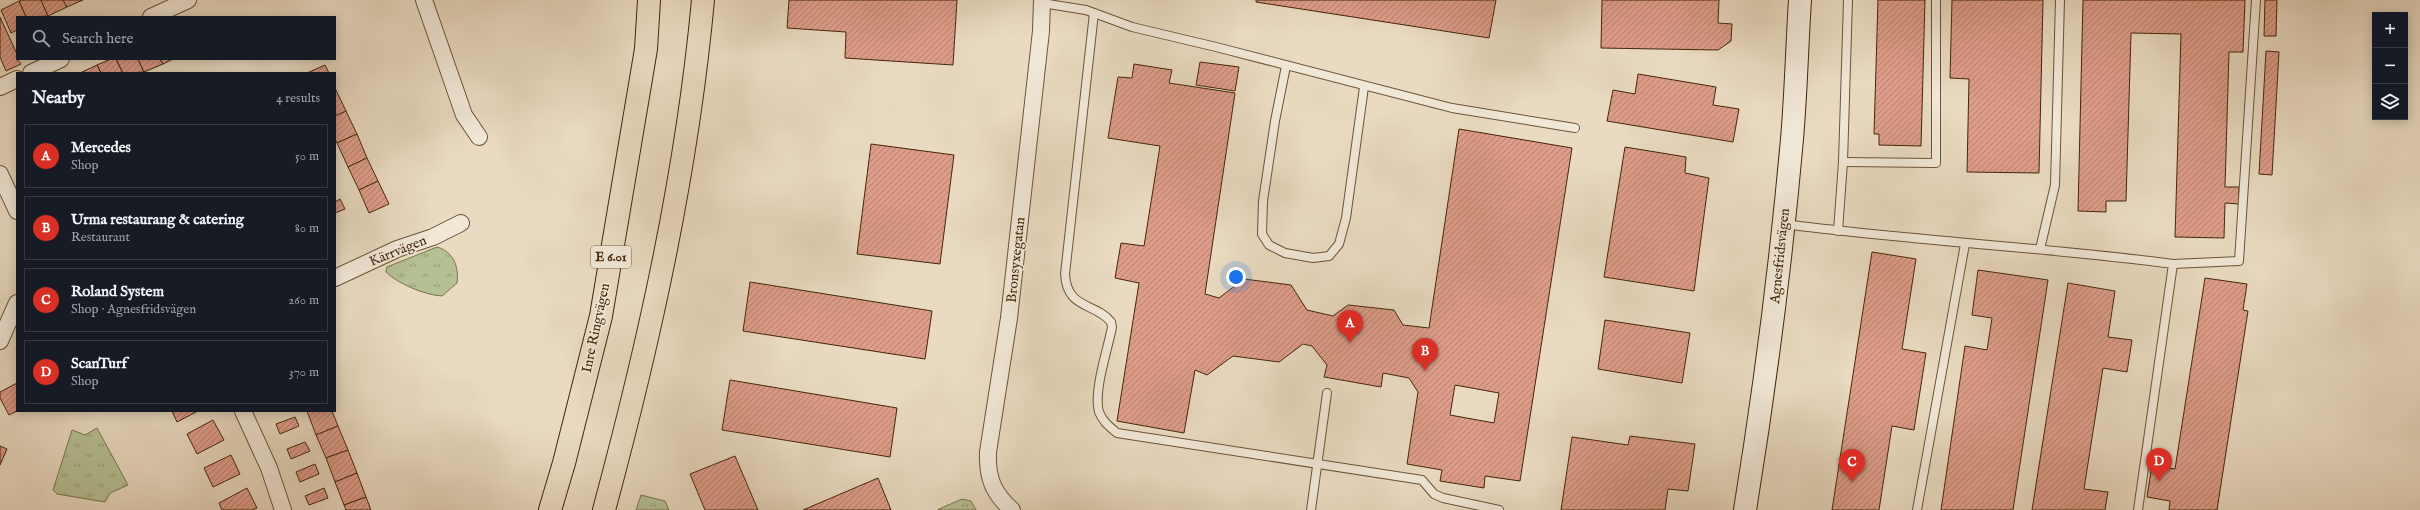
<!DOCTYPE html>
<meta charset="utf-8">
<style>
:root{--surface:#171b24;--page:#242831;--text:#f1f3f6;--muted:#9ea1a6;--line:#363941;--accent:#d93025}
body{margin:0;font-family:"IM FELL English",serif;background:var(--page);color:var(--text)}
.controls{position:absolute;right:12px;top:12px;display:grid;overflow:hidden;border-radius:0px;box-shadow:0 2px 10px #0003}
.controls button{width:36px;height:36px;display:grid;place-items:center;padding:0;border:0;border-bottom:1px solid var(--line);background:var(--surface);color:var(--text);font:20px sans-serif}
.you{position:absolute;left:1236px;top:277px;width:14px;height:14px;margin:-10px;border:3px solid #fff;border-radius:50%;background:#1a73e8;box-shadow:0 0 0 6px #1a73e833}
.badge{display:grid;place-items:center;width:26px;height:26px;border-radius:50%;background:var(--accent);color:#fff;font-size:13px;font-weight:700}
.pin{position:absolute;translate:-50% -33px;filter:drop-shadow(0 1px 2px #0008)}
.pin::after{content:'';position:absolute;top:21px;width:14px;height:12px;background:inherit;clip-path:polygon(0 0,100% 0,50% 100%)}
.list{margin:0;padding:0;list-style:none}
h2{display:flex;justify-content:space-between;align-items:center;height:52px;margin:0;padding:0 16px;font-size:17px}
h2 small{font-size:13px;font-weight:400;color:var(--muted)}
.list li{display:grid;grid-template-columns:26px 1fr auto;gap:12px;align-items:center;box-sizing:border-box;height:64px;margin:0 8px 8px;padding:0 8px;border:1px solid var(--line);border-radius:0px}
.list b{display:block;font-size:15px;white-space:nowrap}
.list p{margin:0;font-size:13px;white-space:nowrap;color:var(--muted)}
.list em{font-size:13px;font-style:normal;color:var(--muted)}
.icon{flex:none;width:22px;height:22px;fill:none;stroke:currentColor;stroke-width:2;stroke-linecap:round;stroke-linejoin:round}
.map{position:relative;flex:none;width:2420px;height:510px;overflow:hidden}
.search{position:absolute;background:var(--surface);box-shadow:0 2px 10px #0003;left:16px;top:16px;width:320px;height:44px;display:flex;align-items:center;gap:10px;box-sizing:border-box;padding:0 14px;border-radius:0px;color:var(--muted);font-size:15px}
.panel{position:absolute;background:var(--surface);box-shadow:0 2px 10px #0003;left:16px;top:72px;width:320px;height:340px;border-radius:0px}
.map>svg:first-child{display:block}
.park{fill:url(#park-tufts);stroke:#7c744e}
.building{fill:url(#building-hatch);stroke:#432708;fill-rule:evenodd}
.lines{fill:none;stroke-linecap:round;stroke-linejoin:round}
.lane-casing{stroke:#6c5436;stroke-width:10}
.street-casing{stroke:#6c5436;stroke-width:18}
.secondary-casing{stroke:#432708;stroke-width:24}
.highway-casing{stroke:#432708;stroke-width:24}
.lane{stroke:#f1e7d7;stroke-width:8}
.street{stroke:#f1e7d7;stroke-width:16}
.secondary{stroke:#f1e7d7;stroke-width:22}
.highway{stroke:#e9dac1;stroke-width:22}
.labels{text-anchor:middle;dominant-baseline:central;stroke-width:3.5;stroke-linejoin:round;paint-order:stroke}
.shield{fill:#f1e7d7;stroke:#776146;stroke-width:1}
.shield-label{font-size:13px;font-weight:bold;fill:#432708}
.street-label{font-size:14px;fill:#432708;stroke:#f1e7d7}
</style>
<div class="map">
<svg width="2420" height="510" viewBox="0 0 2420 510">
<defs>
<pattern id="park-tufts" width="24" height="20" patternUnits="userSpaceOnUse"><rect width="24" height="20" fill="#b5c094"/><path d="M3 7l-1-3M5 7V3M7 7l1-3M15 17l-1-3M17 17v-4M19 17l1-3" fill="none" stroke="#959c77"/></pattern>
<pattern id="building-hatch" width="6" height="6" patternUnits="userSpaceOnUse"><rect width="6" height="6" fill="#de9d8a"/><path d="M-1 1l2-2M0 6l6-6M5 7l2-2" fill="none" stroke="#b6806f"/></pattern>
</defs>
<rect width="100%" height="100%" fill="#e9dac1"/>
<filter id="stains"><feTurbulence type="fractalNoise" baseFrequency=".005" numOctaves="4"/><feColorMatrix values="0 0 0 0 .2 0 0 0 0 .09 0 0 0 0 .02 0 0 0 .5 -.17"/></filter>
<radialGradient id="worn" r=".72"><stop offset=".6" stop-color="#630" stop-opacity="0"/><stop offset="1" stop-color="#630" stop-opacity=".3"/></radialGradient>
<g class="park">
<path d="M437,247C454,252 459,267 457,283L442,296C425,295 398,284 386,272L387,267Z"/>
<path d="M97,428L128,485L110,493L105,502L57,494L53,490L72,430L85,435Z"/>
<path d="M641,495L665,501L669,510H636Z"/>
<path d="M962,499L971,501L976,510H937Z"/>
</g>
<g class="building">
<path d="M22,0H41L48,16L26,17L19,1Z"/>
<path d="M41,0H63L67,7L48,16Z"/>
<path d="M63,0H83L67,7Z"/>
<path d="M789,0H957L953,65L845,58L846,32L787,28Z"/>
<path d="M1256,0H1496L1489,38L1256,2Z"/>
<path d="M1602,0H1719L1718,23L1732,24L1731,41L1718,50L1601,48Z"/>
<path d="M1878,0H1925L1921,146L1879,145V134H1874Z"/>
<path d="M1952,0H2043L2039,173L1967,172L1969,79L1950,78Z"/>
<path d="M2083,0H2245L2243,52H2229L2225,187H2239V204L2225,203L2224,238L2175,237L2181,34L2131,33L2126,201H2106V212L2078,211Z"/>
<path d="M2265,0H2277L2276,36H2264Z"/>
<path d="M19,1L26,17H17V30L11,33L1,10Z"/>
<path d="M0,17L17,54V59L21,64L6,71L0,57Z"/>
<path d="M2266,51L2279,52L2272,175L2259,174Z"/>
<path d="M111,59H116L123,73H101L97,65Z"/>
<path d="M116,59H138L144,72L123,73Z"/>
<path d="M138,59H160L163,64L144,72Z"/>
<path d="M160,59H173L163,64Z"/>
<path d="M1200,62L1239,67L1235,91L1196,85Z"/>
<path d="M1134,64L1172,70L1169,83L1235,93L1205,294L1219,298L1244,279L1291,285L1307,310L1333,316L1348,305L1394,310L1403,325L1429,328L1459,129L1572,148L1520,481L1485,476L1484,488L1440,481L1442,470L1407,464L1418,392L1409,378L1383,373L1381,387L1324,377L1327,365L1312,346L1303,344L1279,362L1233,356L1207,375L1195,370L1184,433L1117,421L1139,283L1115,278L1121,243L1144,246L1160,146L1108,138L1118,77L1132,78ZM1455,385L1499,393L1494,423L1450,415Z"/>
<path d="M97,65L101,73H80Z"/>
<path d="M325,65L329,73H307Z"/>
<path d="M1638,74L1716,87L1713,105L1739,109L1733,142L1607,121L1613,90L1635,94Z"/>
<path d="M335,88L346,111L335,116Z"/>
<path d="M346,111L357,134L337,143L335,139V116Z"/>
<path d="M357,134L367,158L348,167L337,143Z"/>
<path d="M871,144L954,155L940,264L857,254Z"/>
<path d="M1625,147L1686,157L1685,173L1709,178L1694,291L1604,277Z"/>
<path d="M367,158L378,181L359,190L348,167Z"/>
<path d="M378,181L389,204L369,213L359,190Z"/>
<path d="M340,199L345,209L335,213V202Z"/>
<path d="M1872,252L1916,259L1902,349L1926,353L1914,430L1892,426L1879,510H1832Z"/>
<path d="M1978,270L2048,280L2013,510H1941L1965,346L1987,350L1992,318L1972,315Z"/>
<path d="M2205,278L2247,284L2243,310L2248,311L2217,510H2169L2170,501L2147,497L2152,465L2175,469Z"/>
<path d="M750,282L932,311L925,359L743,331Z"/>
<path d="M2068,283L2115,291L2108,337L2132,340L2127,372L2103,368L2084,489L2108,492L2105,510H2032Z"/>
<path d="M1605,320L1690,333L1682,383L1598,369Z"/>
<path d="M730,380L897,408L890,457L722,430Z"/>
<path d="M17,383V411L9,415L0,398V392Z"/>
<path d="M172,411H198L177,422Z"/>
<path d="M307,411H332L338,426L316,435Z"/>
<path d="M295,417L299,426L280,434L276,424Z"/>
<path d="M213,420L224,440L197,454L187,434Z"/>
<path d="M338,426L348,450L326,458L316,435Z"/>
<path d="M1630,436L1695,444L1688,491L1668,489L1665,510H1561L1572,437L1628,445Z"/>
<path d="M305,442L310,451L291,459L287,449Z"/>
<path d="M0,446L7,449L0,465Z"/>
<path d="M348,450L357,473L335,482L326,458Z"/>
<path d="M231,455L240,474L213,487L204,468Z"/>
<path d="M735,456L758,510H705L690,474Z"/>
<path d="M315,464L319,474L300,482L296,472Z"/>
<path d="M357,473L366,497L344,505L335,482Z"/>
<path d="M878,478L891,510H803Z"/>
<path d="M247,488L257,508L252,510H222L219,503Z"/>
<path d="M324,488L328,498L309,505L305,496Z"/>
<path d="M366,497L371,510H346L344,505Z"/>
</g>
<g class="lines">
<defs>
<g id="lane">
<path d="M1042,3L1086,10L1132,27L1216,47L1452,108L1575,128"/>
<path d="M1094,13L1065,274C1067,310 1095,302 1111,322L1112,327C1108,349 1093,391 1099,412C1103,422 1110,427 1117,433L1422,480L1434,494L1443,498L1499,510"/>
<path d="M1286,66L1275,121L1263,201L1262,234L1269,245L1285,253L1313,258L1329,256L1339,244L1346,218L1364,87"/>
<path d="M1843,162L1936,163V0"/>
<path d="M1784,224C1914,241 2044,247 2173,264L2138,510"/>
<path d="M1838,231L1843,162L1848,0"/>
<path d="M2040,249L2055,185L2060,0"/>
<path d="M2173,264L2239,261L2256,0"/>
<path d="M1311,510L1327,393"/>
<path d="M1917,510L1965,244"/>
</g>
<g id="street">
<path d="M424,0L464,115L479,137"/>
<path d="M151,17L188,0"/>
<path d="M31,73L61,59"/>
<path d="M0,87L17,79"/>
<path d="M0,174L17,211"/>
<path d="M335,278L397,249L433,237L461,223"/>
<path d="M0,341L17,303"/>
<path d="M243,411L269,468L283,510"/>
<path d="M1012,510C993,493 987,478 988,452L1009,318L1041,31L1042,0"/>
</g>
<path id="secondary" d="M1745,510C1765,387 1781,263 1792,139C1796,93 1797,46 1800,0"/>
<g id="highway">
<path d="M550,510L564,463L601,316L646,49L649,0"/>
<path d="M604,510C649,343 687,173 703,0"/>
</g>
</defs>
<use href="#lane" class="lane-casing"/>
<use href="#street" class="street-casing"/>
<use href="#secondary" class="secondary-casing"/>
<use href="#highway" class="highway-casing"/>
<use href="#lane" class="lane"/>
<use href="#street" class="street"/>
<use href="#secondary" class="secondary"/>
<use href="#highway" class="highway"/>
</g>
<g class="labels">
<rect class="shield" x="591" y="246" width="40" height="22" rx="3"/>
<g class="shield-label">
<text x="611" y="257">E 6.01</text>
</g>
<g class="street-label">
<text transform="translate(398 251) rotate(-22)">Kärrvägen</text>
<text transform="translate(1780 256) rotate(-84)">Agnesfridsvägen</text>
<text transform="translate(1016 260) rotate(-84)">Bronsyxegatan</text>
<text transform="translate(596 328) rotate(-78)">Inre Ringvägen</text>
</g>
</g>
<rect width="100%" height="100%" filter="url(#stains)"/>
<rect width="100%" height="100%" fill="url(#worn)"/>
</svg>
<div class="controls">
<button>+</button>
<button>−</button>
<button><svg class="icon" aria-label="layers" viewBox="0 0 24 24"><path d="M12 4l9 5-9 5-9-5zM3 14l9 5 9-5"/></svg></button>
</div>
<div class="you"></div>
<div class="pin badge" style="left:1350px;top:343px">A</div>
<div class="pin badge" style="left:1425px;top:371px">B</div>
<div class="pin badge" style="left:1852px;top:482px">C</div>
<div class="pin badge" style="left:2159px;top:481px">D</div>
<div class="search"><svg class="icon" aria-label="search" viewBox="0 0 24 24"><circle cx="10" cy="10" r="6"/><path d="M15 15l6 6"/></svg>Search here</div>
<section class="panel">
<h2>Nearby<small>4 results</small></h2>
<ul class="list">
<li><span class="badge">A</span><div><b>Mercedes</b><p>Shop</p></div><em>50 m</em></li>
<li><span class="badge">B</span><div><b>Urma restaurang &amp; catering</b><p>Restaurant</p></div><em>80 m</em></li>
<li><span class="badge">C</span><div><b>Roland System</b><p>Shop · Agnesfridsvägen</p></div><em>260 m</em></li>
<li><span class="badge">D</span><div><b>ScanTurf</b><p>Shop</p></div><em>370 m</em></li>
</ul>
</section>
</div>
